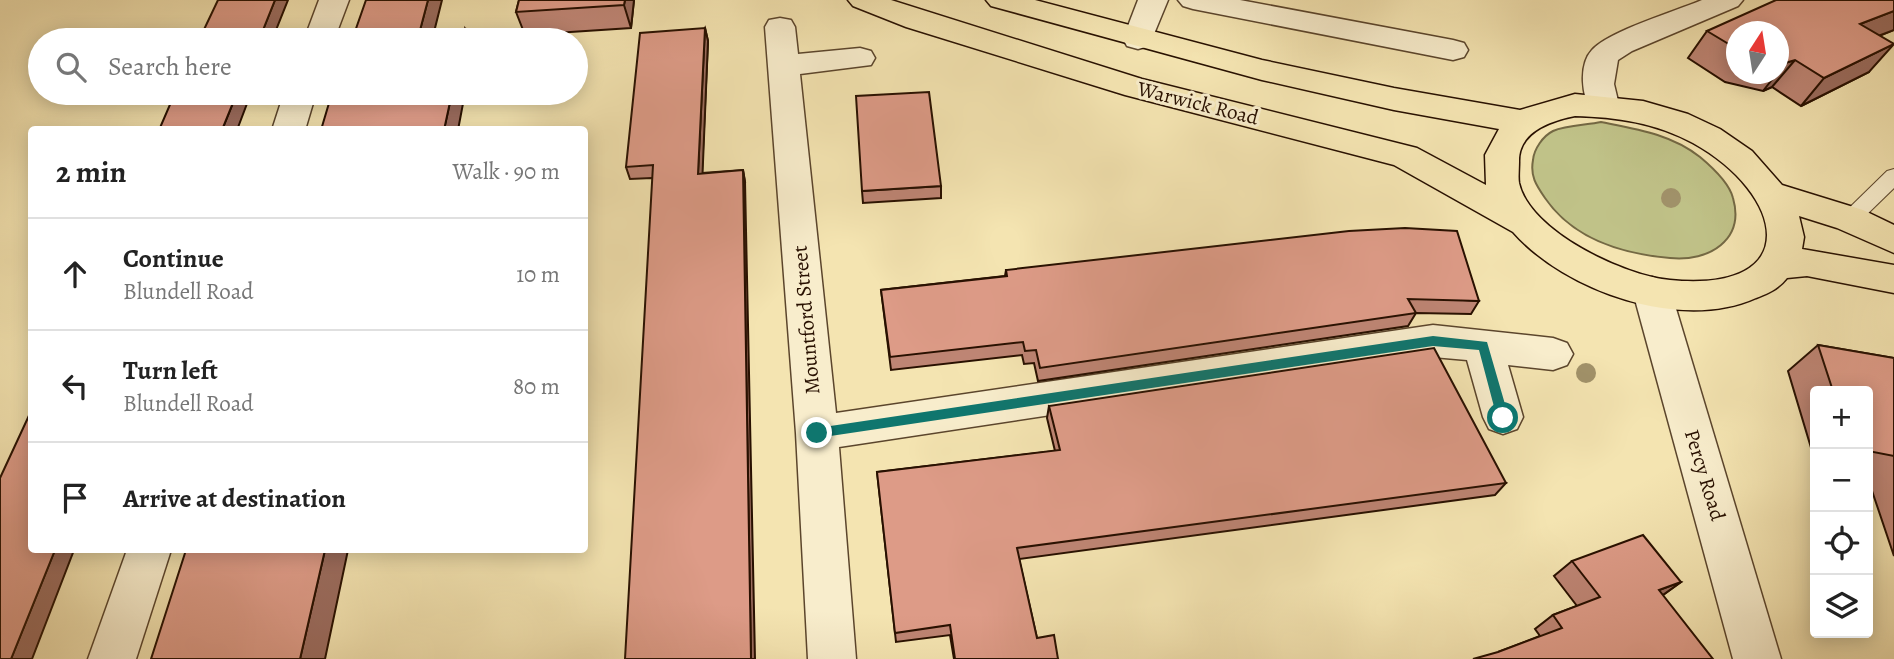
<!DOCTYPE html>
<meta charset="utf-8">
<style>
:root{--surface:#fff;--page:#f2f2f2;--text:#222;--muted:#767676;--line:#e0e0e0}
body{margin:0;font-family:Alegreya,serif;background:var(--page);color:var(--text)}
.controls{position:absolute;right:21px;bottom:21px;display:grid;overflow:hidden;border-radius:7px;box-shadow:0 4px 18px #0003}
.controls button{width:63px;height:63px;display:grid;place-items:center;padding:0;border:0;border-bottom:2px solid var(--line);background:var(--surface);color:var(--text);font:35px sans-serif}
.compass{position:absolute;left:1726px;top:21px;width:63px;height:63px;border-radius:50%;background:var(--surface);box-shadow:0 4px 18px #0003;rotate:12deg}
.stop{position:absolute;width:21px;height:21px;margin:-16px;border:5px solid #0f766e;border-radius:50%;background:#fff}
.stop.end{background:#0f766e;border-color:#fff;box-shadow:0 2px 7px #0008}
.list{margin:0;padding:0;list-style:none}
h2{display:flex;justify-content:space-between;align-items:center;height:91px;margin:0;padding:0 28px;font-size:30px}
h2 small{font-size:23px;font-weight:400;color:var(--muted)}
.list li{display:grid;grid-template-columns:46px 1fr auto;gap:21px;align-items:center;box-sizing:border-box;height:112px;padding:0 28px;border-top:2px solid var(--line)}
.list b{display:block;font-size:26px;white-space:nowrap}
.list p{margin:0;font-size:23px;white-space:nowrap;color:var(--muted)}
.list em{font-size:23px;font-style:normal;color:var(--muted)}
.icon{flex:none;width:38px;height:38px;fill:none;stroke:currentColor;stroke-width:2;stroke-linecap:round;stroke-linejoin:round}
.map{position:relative;flex:none;width:1894px;height:659px;overflow:hidden}
.search{position:absolute;background:var(--surface);box-shadow:0 4px 18px #0003;left:28px;top:28px;width:560px;height:77px;display:flex;align-items:center;gap:18px;box-sizing:border-box;padding:0 24px;border-radius:38px;color:var(--muted);font-size:26px}
.panel{position:absolute;background:var(--surface);box-shadow:0 4px 18px #0003;left:28px;top:126px;width:560px;height:427px;border-radius:7px}
.map>svg:first-child{display:block}
.green{fill:#c0c288;stroke:#746944;stroke-width:2}
.lines{fill:none;stroke-linecap:round;stroke-linejoin:round}
.service-casing{stroke:#5b452c;stroke-width:2}
.minor-casing{stroke:#5b452c;stroke-width:3}
.tertiary-casing{stroke:#5b452c;stroke-width:3}
.trunk-casing{stroke:#281000;stroke-width:3}
.service{fill:#f8edcc;fill-rule:evenodd}
.minor{fill:#f8edcc;fill-rule:evenodd}
.tertiary{fill:#f8edcc;fill-rule:evenodd}
.trunk{fill:#f4e4b1;fill-rule:evenodd}
.tree{fill:#a1926a}
.wall{fill:#be8574;stroke:#281000;stroke-width:2;fill-rule:evenodd}
.shaded-wall{fill:#9b6c5e;stroke:#281000;stroke-width:2}
.building{fill:#dd9b87;stroke:#281000;stroke-width:2}
.route{fill:#0f766e}
.labels{text-anchor:middle;dominant-baseline:central;stroke-width:6;stroke-linejoin:round;paint-order:stroke}
.street-label{font-size:21px;fill:#281000;stroke:#f8edcc}
</style>
<div class="map">
<svg width="1894" height="659" viewBox="0 0 1894 659">
<rect width="100%" height="100%" fill="#f4e4b1"/>
<filter id="stains"><feTurbulence type="fractalNoise" baseFrequency=".00286" numOctaves="4"/><feColorMatrix values="0 0 0 0 .2 0 0 0 0 .09 0 0 0 0 .02 0 0 0 .5 -.17"/></filter>
<radialGradient id="worn" r=".72"><stop offset=".6" stop-color="#630" stop-opacity="0"/><stop offset="1" stop-color="#630" stop-opacity=".3"/></radialGradient>
<path class="green" d="M1601,122C1636,129 1671,134 1700,157C1712,167 1729,182 1733,198C1745,240 1709,262 1670,258C1623,254 1573,239 1545,198C1536,185 1530,176 1533,160C1534,149 1543,136 1553,131C1566,125 1587,125 1601,122Z"/>
<g class="lines">
<defs>
<path id="service" d="M1894,169V188L1857,224L1850,227L1843,224L1840,219L1843,214L1887,171Z"/>
<g id="minor">
<path d="M319,0H349L334,40H304Z"/>
<path d="M1138,0H1168L1149,46L1138,49L1127,46L1123,39Z"/>
<path d="M1178,0H1240L1453,40L1464,43L1468,50L1464,57L1453,60L1193,9L1183,6Z"/>
<path d="M1702,0H1743L1738,6L1632,51L1618,60L1614,84L1619,105L1614,113L1603,116L1592,113C1582,97 1578,65 1592,50C1609,31 1676,11 1702,0Z"/>
<path d="M780,18L791,20L795,27L798,54L860,48L871,51L875,58L871,65L800,74L836,413L1433,325L1553,338L1567,343L1573,354L1567,365L1553,370L1508,365L1523,417L1517,429L1503,434L1489,429L1483,417L1467,360L1433,357L839,447L856,659H808L796,433L765,27L769,20Z"/>
<path d="M284,93H316L305,130H272Z"/>
<path d="M127,550H171L136,659H88Z"/>
</g>
<path id="tertiary" d="M1652,277L1665,282L1671,292L1781,659H1733L1633,292L1639,282Z"/>
<path id="trunk" d="M848,0H891L1142,79L1417,148L1486,185L1485,155L1499,129L1394,110L1262,80L991,6L986,0H1035L1262,60L1394,88L1520,110L1575,94L1643,101L1688,114L1720,129L1752,151L1782,185L1863,210L1894,225V253L1837,228L1799,216L1804,237L1802,249L1894,265V293L1807,276L1787,278C1778,289 1769,293 1756,298C1681,332 1565,291 1513,232L1394,165L1125,95L906,27L853,6ZM1575,116C1617,117 1656,123 1693,143C1785,194 1806,293 1670,280C1625,276 1530,232 1519,183C1518,177 1519,169 1519,162C1518,132 1550,121 1575,116Z"/>
</defs>
<use href="#service" class="service-casing"/>
<use href="#minor" class="minor-casing"/>
<use href="#tertiary" class="tertiary-casing"/>
<use href="#trunk" class="trunk-casing"/>
<use href="#service" class="service"/>
<use href="#minor" class="minor"/>
<use href="#tertiary" class="tertiary"/>
<use href="#trunk" class="trunk"/>
</g>
<g class="tree">
<circle cx="1671" cy="198" r="10"/>
<circle cx="1586" cy="373" r="10"/>
</g>
<g class="wall">
<path d="M519,0H634L631,28L525,35L516,12Z"/>
<path d="M1894,0V30L1879,36L1869,72L1801,106L1772,87L1763,91L1725,82L1688,58L1707,31ZM1737,32H1779V74H1737Z"/>
<path d="M705,28L708,41L702,173L743,170L745,182L652,178L630,179L626,167Z"/>
<path d="M941,186V198L863,203L862,191Z"/>
<path d="M1006,270L1479,301L1471,314L1416,313L1408,326L1038,381L1034,363L1024,364L1022,355L891,370L881,290L1005,276Z"/>
<path d="M1818,345L1894,358V556L1869,482L1868,481V391H1815V461L1788,371Z"/>
<path d="M1049,406L1506,483L1495,495L1019,559L1037,638L1058,659H954L950,635L896,642L877,472L1055,451L1047,418Z"/>
<path d="M1572,561L1681,582L1663,595L1498,652L1540,636L1535,629L1553,615L1577,606L1554,576Z"/>
</g>
<g class="shaded-wall">
<path d="M275,0H288L272,40H259Z"/>
<path d="M428,0H442L432,40L419,34Z"/>
<path d="M625,0H634L631,28L624,5Z"/>
<path d="M1894,11V30L1836,52L1860,24Z"/>
<path d="M705,28L708,41L702,186L698,174Z"/>
<path d="M465,29L470,40H463Z"/>
<path d="M1894,44L1869,72L1801,106L1824,78Z"/>
<path d="M1795,60L1772,87L1763,91L1785,63Z"/>
<path d="M237,93H251L237,130H222Z"/>
<path d="M452,93H465L458,130H444Z"/>
<path d="M743,170L745,182L755,659H751Z"/>
<path d="M55,550H74L32,659H11Z"/>
<path d="M325,550H348L325,659H300Z"/>
<path d="M1681,582L1660,597L1659,590Z"/>
</g>
<g class="building">
<path d="M218,0H275L259,40H199Z"/>
<path d="M366,0H428L419,34L465,29L463,40H348H352Z"/>
<path d="M519,0H625L624,5L516,12Z"/>
<path d="M1776,0H1894V11L1860,24L1894,44L1824,78L1795,60L1785,63L1779,62V32H1737V49L1707,31Z"/>
<path d="M705,28L698,174L743,170L751,659H625L653,165L626,167L640,33Z"/>
<path d="M929,92L941,186L862,191L856,96Z"/>
<path d="M175,93H237L222,130H159Z"/>
<path d="M332,93H452L444,130H321Z"/>
<path d="M1405,228L1457,231L1479,301L1408,299L1416,313L1040,368L1036,350L1025,351L1023,342L890,357L881,290L1007,276L1006,270L1349,231Z"/>
<path d="M1818,345L1894,358V456L1868,451V391H1833Z"/>
<path d="M1434,348L1506,483L1017,548L1037,638L1054,635L1058,659H955L950,625L895,633L877,472L1060,450L1049,406Z"/>
<path d="M32,409V550H55L11,659H0V478Z"/>
<path d="M1643,535L1681,582L1659,590L1713,659H1473L1498,652L1562,628L1553,615L1600,597L1572,561Z"/>
<path d="M186,550H325L300,659H151Z"/>
</g>
<path class="route" d="M1433,336L1487,342L1509,418L1508,421L1503,423L1497,418L1479,350L1433,346L817,438L811,433L817,428Z"/>
<g class="labels">
<g class="street-label">
<text transform="translate(1198 103) rotate(14)">Warwick Road</text>
<text transform="translate(806 320) rotate(-95)">Mountford Street</text>
<text transform="translate(1705 475) rotate(73)">Percy Road</text>
</g>
</g>
<rect width="100%" height="100%" filter="url(#stains)"/>
<rect width="100%" height="100%" fill="url(#worn)"/>
</svg>
<div class="controls">
<button>+</button>
<button>−</button>
<button><svg class="icon" aria-label="locate" viewBox="0 0 24 24"><circle cx="12" cy="12" r="6"/><path d="M12 2v4M12 18v4M2 12h4M18 12h4"/></svg></button>
<button><svg class="icon" aria-label="layers" viewBox="0 0 24 24"><path d="M12 4l9 5-9 5-9-5zM3 14l9 5 9-5"/></svg></button>
</div>
<svg class="compass" viewBox="-18 -18 36 36"><path d="M0-13l5 13h-10z" fill="#e53935"/><path d="M0 13l5-13h-10z" fill="#767676"/></svg>
<div class="stop" style="left:1503px;top:418px"></div>
<div class="stop end" style="left:817px;top:433px"></div>
<div class="search"><svg class="icon" aria-label="search" viewBox="0 0 24 24"><circle cx="10" cy="10" r="6"/><path d="M15 15l6 6"/></svg>Search here</div>
<section class="panel">
<h2>2 min<small>Walk · 90 m</small></h2>
<ul class="list">
<li><svg class="icon" aria-label="ahead" viewBox="0 0 24 24"><path d="M12 20V5M6 11l6-6 6 6"/></svg><div><b>Continue</b><p>Blundell Road</p></div><em>10 m</em></li>
<li><svg class="icon" aria-label="left" viewBox="0 0 24 24"><path d="M17 20v-9H6M10 6l-5 5 5 5"/></svg><div><b>Turn left</b><p>Blundell Road</p></div><em>80 m</em></li>
<li><svg class="icon" aria-label="arrive" viewBox="0 0 24 24"><path d="M6 21V4h12l-3 4 3 4H6"/></svg><div><b>Arrive at destination</b></div></li>
</ul>
</section>
</div>
